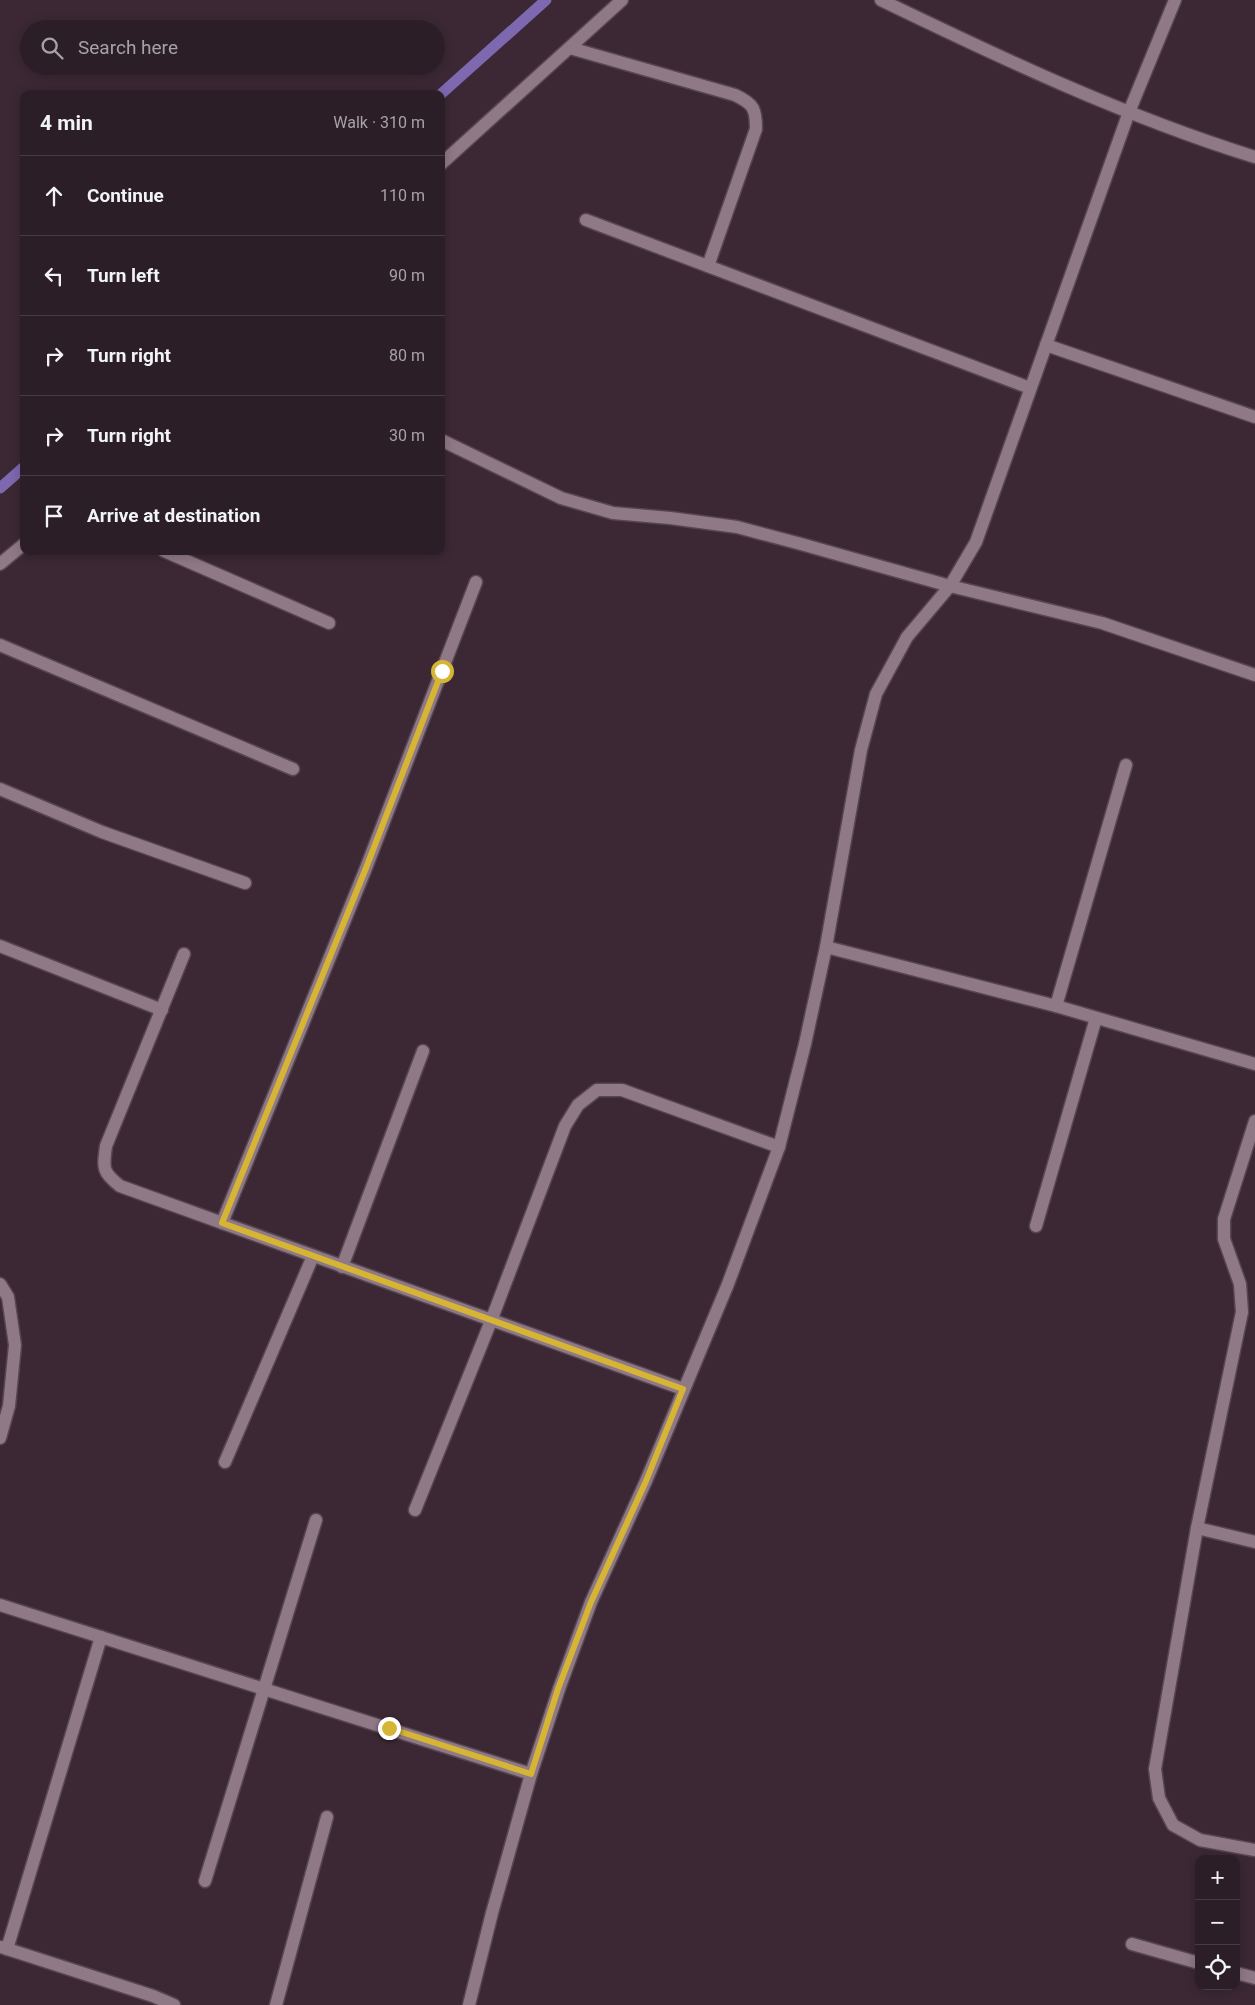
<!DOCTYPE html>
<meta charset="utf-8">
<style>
:root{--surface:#2c1e27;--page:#382b33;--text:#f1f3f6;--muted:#a6a2a7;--line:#483c44}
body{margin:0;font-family:Roboto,sans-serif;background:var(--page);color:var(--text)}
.controls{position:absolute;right:15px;bottom:15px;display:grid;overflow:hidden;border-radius:10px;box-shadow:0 2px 12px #0003}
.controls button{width:45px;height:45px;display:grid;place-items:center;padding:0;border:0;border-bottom:1px solid var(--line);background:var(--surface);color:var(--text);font:25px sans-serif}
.stop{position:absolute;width:15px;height:15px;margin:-11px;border:4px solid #d6b534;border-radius:50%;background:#fff}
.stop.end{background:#d6b534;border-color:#fff;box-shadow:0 1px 5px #0008}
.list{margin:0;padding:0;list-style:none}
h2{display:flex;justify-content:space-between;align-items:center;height:65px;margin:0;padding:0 20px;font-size:21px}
h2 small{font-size:16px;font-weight:400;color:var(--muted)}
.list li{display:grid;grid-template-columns:32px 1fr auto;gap:15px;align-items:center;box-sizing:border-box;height:80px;padding:0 20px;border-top:1px solid var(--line)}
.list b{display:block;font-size:19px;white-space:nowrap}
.list em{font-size:16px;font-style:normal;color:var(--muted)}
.icon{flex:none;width:28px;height:28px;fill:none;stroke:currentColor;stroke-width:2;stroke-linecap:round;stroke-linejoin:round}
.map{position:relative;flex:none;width:1255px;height:2005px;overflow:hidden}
.search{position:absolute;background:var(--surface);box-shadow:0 2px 12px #0003;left:20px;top:20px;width:425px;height:55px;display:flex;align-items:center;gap:12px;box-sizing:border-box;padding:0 18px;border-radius:28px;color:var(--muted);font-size:19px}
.panel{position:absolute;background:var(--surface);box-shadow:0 2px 12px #0003;left:20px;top:90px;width:425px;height:465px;border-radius:10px}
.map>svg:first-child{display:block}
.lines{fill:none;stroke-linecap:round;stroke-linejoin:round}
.stream{stroke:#7e68b0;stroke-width:11}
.street-casing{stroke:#564650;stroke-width:15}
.street{stroke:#907987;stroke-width:12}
.route{stroke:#d6b534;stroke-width:6}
</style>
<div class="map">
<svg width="1255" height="2005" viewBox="0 0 1255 2005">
<rect width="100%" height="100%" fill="#3b2834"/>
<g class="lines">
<g class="stream">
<path d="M441,94L546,0"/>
<path d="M0,488L24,467"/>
</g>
<defs>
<g id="street">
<path d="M881,0C1003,59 1126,117 1255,157"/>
<path d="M570,48L735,95C754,104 756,109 756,129L708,266"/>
<path d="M441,164L622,0"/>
<path d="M586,220L1030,388"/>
<path d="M1046,345L1255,417"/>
<path d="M441,440L561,498L613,513L670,518L737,527L801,544L950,586L1102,623L1255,675"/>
<path d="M164,551L329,623"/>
<path d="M0,564L24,544"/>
<path d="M0,645L293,769"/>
<path d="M0,789L102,832L245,883"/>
<path d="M0,946L162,1010"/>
<path d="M826,947L1056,1006L1255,1064"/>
<path d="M184,954L106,1146C103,1168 102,1172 120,1186L683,1389"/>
<path d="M1056,1006L1126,765"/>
<path d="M1255,1121L1224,1219V1239L1240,1284L1242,1312L1197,1528L1155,1769L1159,1798L1173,1825L1200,1840L1255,1850"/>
<path d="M222,1223L366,868L476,582"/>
<path d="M1036,1226L1096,1018"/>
<path d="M342,1267L423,1051"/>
<path d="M0,1284L8,1297L15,1345L9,1406L0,1438"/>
<path d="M225,1462L313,1256"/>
<path d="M415,1510L491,1321L565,1126L578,1105L597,1090H622L779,1147"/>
<path d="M1197,1528L1255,1542"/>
<path d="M0,1605L531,1774"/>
<path d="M205,1881L316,1520"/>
<path d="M1132,1944L1199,1963"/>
<path d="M1,1947L153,1996L174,2005"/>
<path d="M7,1949L101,1637"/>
<path d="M1236,1973L1255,1978"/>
<path d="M276,2005L327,1817"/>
<path d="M469,2005L492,1913L531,1774L559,1689L591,1602L646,1481L728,1284L779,1147L805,1044L826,947L861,750L876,694L907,637L950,586L976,542L1129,112L1175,0"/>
</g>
</defs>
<use href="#street" class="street-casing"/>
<use href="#street" class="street"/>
</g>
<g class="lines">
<path class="route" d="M389,1728L531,1774L558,1689L591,1602L646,1481L683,1389L222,1223L366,868L442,671"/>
</g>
</svg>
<div class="controls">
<button>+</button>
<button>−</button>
<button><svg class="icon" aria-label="locate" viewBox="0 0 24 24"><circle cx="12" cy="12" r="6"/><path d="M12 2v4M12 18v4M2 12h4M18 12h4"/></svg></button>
</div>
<div class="stop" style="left:442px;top:671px"></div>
<div class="stop end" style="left:389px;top:1728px"></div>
<div class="search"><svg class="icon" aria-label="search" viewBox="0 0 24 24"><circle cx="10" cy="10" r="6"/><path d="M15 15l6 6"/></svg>Search here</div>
<section class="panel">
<h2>4 min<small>Walk · 310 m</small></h2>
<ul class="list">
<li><svg class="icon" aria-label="ahead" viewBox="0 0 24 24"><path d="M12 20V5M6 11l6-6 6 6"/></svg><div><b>Continue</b></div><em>110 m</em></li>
<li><svg class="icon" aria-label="left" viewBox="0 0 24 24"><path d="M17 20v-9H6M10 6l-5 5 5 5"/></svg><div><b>Turn left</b></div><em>90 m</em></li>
<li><svg class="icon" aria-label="right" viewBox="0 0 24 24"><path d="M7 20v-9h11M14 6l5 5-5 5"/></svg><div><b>Turn right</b></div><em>80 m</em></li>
<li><svg class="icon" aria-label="right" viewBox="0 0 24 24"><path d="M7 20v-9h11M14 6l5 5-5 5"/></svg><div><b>Turn right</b></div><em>30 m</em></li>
<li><svg class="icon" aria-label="arrive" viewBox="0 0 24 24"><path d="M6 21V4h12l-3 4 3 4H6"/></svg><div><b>Arrive at destination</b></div></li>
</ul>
</section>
</div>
